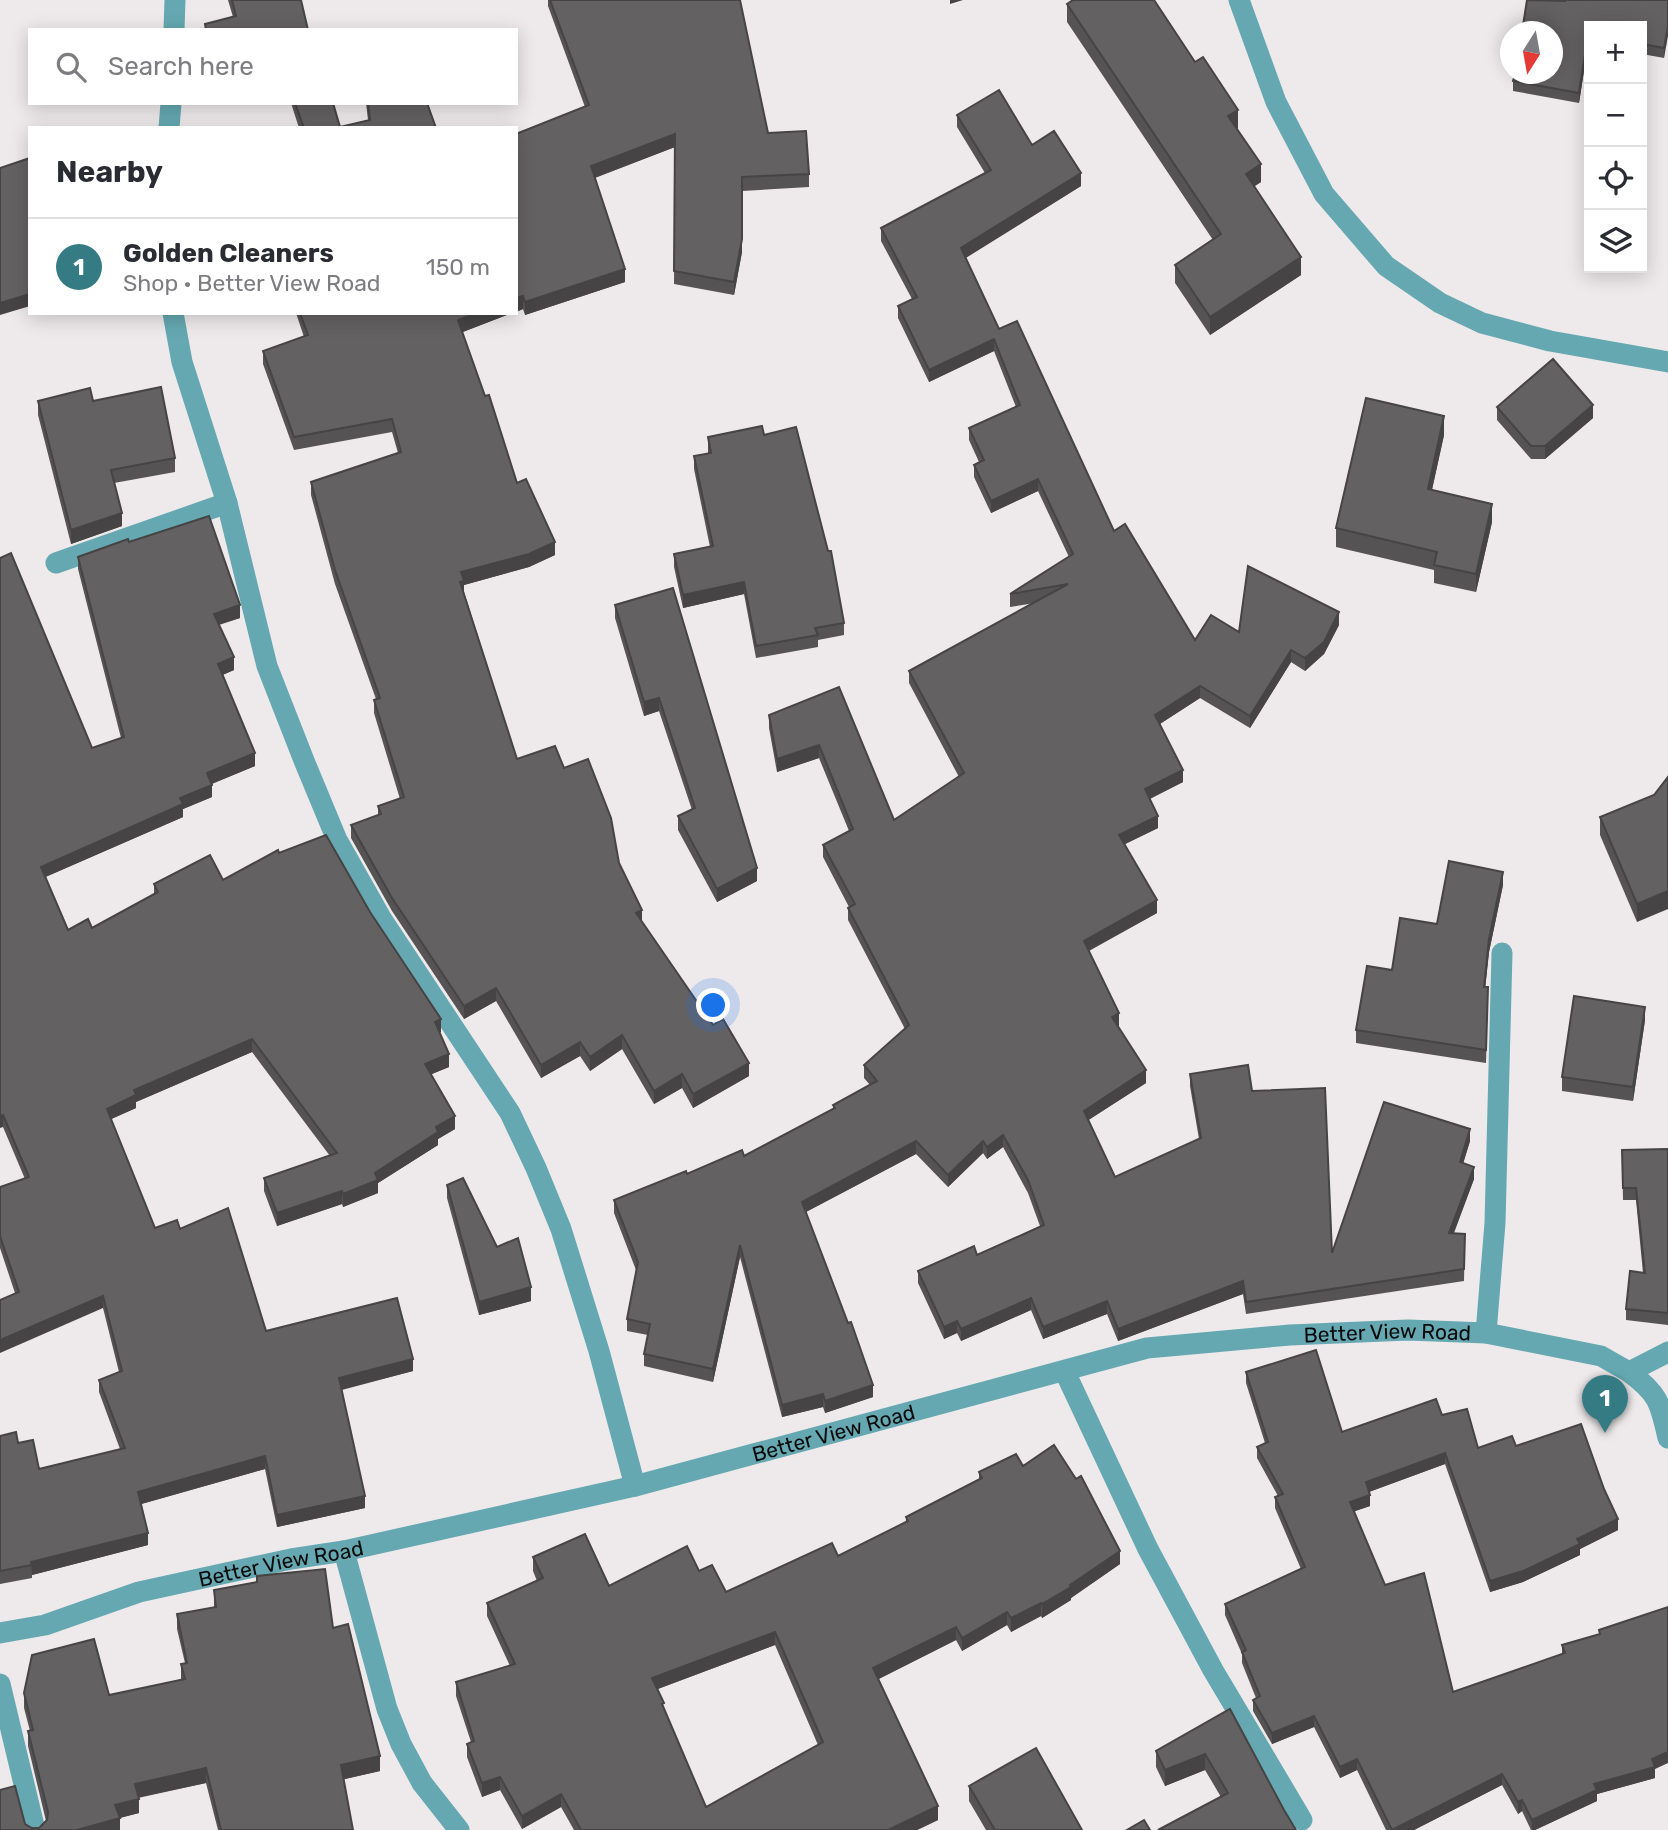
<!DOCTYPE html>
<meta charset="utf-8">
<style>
:root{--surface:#fff;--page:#f7f7f7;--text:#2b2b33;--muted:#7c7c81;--line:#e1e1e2;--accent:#347b84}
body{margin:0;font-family:Rubik,sans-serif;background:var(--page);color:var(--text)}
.controls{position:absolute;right:21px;top:21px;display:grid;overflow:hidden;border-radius:0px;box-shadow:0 4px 18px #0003}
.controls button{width:63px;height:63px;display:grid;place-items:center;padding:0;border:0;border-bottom:2px solid var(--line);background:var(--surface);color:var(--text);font:35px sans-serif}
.compass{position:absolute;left:1500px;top:21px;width:63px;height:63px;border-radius:50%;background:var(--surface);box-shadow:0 4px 18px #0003;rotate:191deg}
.you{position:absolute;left:714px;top:1006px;width:24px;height:24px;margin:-18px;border:5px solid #fff;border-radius:50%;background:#1a73e8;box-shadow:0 0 0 10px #1a73e833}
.badge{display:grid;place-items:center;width:46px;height:46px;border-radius:50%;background:var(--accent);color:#fff;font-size:23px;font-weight:700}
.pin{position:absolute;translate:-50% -58px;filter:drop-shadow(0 2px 4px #0008)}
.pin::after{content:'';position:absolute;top:37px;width:24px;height:21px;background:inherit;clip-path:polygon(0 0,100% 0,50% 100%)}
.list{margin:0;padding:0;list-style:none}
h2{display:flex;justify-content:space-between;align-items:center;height:91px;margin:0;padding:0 28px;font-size:30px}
h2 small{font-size:23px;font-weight:400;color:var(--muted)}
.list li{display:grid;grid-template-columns:46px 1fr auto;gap:21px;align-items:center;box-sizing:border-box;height:98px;padding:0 28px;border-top:2px solid var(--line)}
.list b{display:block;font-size:26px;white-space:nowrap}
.list p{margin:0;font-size:23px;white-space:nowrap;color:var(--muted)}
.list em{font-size:23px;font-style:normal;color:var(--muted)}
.icon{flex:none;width:38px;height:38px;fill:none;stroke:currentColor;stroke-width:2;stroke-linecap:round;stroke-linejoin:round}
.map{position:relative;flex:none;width:1668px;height:1830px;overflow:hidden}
.search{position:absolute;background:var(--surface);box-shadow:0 4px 18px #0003;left:28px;top:28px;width:490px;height:77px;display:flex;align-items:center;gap:18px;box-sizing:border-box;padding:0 24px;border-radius:0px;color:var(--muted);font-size:26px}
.panel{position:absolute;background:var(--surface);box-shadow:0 4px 18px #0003;left:28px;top:126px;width:490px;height:189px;border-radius:0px}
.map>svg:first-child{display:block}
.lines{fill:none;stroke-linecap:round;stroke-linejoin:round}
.street{stroke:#65a8b1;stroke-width:21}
.wall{fill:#565354;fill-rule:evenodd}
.shaded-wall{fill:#464445}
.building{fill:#646162;stroke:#464445;stroke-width:2;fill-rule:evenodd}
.labels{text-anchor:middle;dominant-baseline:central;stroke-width:5;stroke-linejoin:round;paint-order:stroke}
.street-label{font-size:21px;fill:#0c0b0c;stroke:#fbf7f9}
</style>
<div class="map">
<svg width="1668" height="1830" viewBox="0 0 1668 1830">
<rect width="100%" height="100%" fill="#eeeaeb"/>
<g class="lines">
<g class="street">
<path d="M1239,0L1276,102L1324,194L1386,266L1440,303L1482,323L1550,341L1668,362"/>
<path d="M174,30L175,0"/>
<path d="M169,128L171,103"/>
<path d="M173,313L182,362L227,503L267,666L305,763L337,840L381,918L510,1113L536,1168L561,1229L599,1351L635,1486"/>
<path d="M56,563L227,503"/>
<path d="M1486,1333L1495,1223L1502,953"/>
<path d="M1065,1372L1148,1549L1213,1670L1302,1820"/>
<path d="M1629,1372C1659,1394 1660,1403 1668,1438"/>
<path d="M344,1551L387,1709L401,1744L422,1783L459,1830"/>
<path id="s1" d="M0,1633L45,1625L139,1592L291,1559L344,1551L635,1486L1147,1348L1290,1335L1408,1330L1486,1333L1601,1356L1629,1372L1668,1352"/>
<path d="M0,1684L35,1830"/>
</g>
</g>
<g class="wall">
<path d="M228,0H301L308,30H205V24L233,17Z"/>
<path d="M548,0H740L768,133L809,174V187L742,191V252L734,295L674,284L675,147L595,178L625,282L525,315L523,309L516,312L585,107L548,6Z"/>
<path d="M1668,0L1664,58L1642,54V26H1589V45H1588L1579,103L1513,91V81L1565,1Z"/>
<path d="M1067,4L1238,128H1237L1261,182L1254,186L1301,275L1210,335L1175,283V265L1213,240L1067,22Z"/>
<path d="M291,103H333L340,127L368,120L366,103H427L436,128H299Z"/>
<path d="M957,115L1032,145L1081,186L965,258L999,329L1114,531L1195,640L1239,632L1339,625L1324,654L1305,671L1291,662L1250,728L1200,698L1160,724L1183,782L1150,799L1158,828L1125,844L1157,913L1089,951L1119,1026H1118L1146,1083L1088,1120L1115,1177L1199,1139L1190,1086V1074L1252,1091L1332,1253L1470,1141L1463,1163L1474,1179L1454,1233L1465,1234L1464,1281L1246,1314L1243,1294L1118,1341L1107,1314L1043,1339L1031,1310L961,1341L957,1333L944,1339L918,1283V1271L977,1255L1040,1226L1028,1193L1003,1147L987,1159L983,1153L948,1187L916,1154L806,1212L873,1397L825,1413L823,1407L782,1417L740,1257L713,1382L644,1366V1354L648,1335L627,1331V1319L636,1270L614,1213V1200L744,1156L833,1109V1105L870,1085L864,1078V1065L905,1029L848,920V908L849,907L823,857V845L849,831L819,758L777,772L769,728V715L839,687L894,820L959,777L909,683V671L1035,603L1010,607V594L1069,557L1038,491L991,513L974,477V465L979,462L969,440V428L1016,407L994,351L929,382L898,318V306L912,299L881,241V228L985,173L957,127Z"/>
<path d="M296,313H512L462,332L517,483L555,555L529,567L464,585V592L517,759L564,768L619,863L642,923L749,1076L693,1108L682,1088L654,1104L622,1049L590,1071L580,1056L541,1078L496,1001L464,1019L392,911L351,838V825L378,815V806L400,799L374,713V700L376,699L335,584L311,495V482L398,453L392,432L294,450L263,364V351L304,337Z"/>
<path d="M38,401H93L175,458V472L114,483L122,526L71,544L38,415Z"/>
<path d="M1497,407L1593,418L1545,459H1531L1497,420Z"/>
<path d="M764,435L844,623V635L818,640V647L756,658L744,594L683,608L674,567V554L710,547L694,469V456L708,454V437Z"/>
<path d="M1444,435L1432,490L1492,522L1476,592L1434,583V570L1336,547V528Z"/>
<path d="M129,542L240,618L219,625L234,670L222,675L255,766L211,784L212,797L183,809V817L45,877L68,930L92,928L154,894V884L223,880L279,853L370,912L441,1032H440L449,1067L431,1074L455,1129L438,1139V1145L378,1183V1193L343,1207L342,1204L277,1226L264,1191V1178L330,1156L252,1052L136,1102V1108L111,1119L155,1228L180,1229L266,1331L413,1371L342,1390L365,1508L277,1527L265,1469L141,1504L148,1545L32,1575V1578L0,1584V1436L18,1443L39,1469L120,1449L99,1392V1380L119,1372L103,1308L15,1293L0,1248V1187L25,1179L3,1127L0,558L92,748L121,738L78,569V557Z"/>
<path d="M615,605L757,881L717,902L678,830V816L692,810L659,711L644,716L615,618Z"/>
<path d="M1654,795L1637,922L1600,835V817Z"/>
<path d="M1503,885L1489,952L1485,987H1488L1486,1063L1356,1043V1030L1392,970L1437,924Z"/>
<path d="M1645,1020L1633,1101L1562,1091V1077Z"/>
<path d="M1668,1149V1325L1626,1320V1309L1643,1273L1636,1200H1623L1622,1150Z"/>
<path d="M447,1185L497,1247L531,1301L479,1315L447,1198Z"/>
<path d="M1246,1372L1342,1432L1442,1415L1478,1448L1516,1446L1618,1530L1580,1549V1555L1523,1582L1490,1592L1445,1464L1369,1492L1370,1506L1354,1511L1385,1585L1453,1692L1562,1654V1645L1599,1635V1630L1655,1769V1778L1597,1794V1801L1535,1830H1531L1522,1811L1518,1814L1502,1785L1414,1830H1386L1357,1770L1340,1778L1314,1727L1272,1744L1253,1711V1700L1256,1698L1242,1663V1654L1225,1615V1604L1301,1569L1275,1508V1497L1278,1496L1257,1458V1447L1265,1443L1246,1383Z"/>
<path d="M1023,1466L1120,1564L1071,1598V1600L1042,1618L1041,1616L1011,1632L1007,1625L962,1651L956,1640L878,1679L938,1820L917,1830H574L561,1807L522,1829L500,1790L482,1797L467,1757V1744L471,1742L456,1696V1682L510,1666L487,1616V1603L537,1581L533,1571V1557L609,1586L699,1571L726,1592L838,1556L906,1522V1517L979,1479V1472ZM775,1645L818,1745L706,1807L664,1710L658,1689Z"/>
<path d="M257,1576L333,1628L380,1771L344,1779L353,1830H218L206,1783L138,1798L139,1813L120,1818V1830H0L25,1824L32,1828H39L46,1821L28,1746V1731H30L24,1708V1693L109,1695L181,1680V1664L185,1663L177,1629V1614L214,1607V1590L257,1582Z"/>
<path d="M1230,1709L1284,1810L1221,1797L1205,1770L1165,1786L1156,1767V1751Z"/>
<path d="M969,1786L1082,1830H986L969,1801Z"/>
</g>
<g class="shaded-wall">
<path d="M950,0H963L950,4Z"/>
<path d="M1668,26V36L1664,58V48Z"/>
<path d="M1588,35V45L1579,103V93Z"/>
<path d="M1238,110V128L1228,134V116Z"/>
<path d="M675,134V147L591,179V166Z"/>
<path d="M1261,164V182L1246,192V174Z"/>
<path d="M1081,173V186L961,261V248Z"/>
<path d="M742,239V252L734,295V282Z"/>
<path d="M1301,257V275L1210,335V317Z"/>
<path d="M625,269V282L525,315V302Z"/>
<path d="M30,294V306L0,315V303Z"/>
<path d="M523,296V309L516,312V298Z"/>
<path d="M477,313H512L458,334V320Z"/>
<path d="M994,339V351L929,382V370Z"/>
<path d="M1593,405V418L1545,459V446Z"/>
<path d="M1444,416V435L1428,507V489Z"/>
<path d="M1038,479V491L991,513V501Z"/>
<path d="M1492,504V522L1476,592V574Z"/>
<path d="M122,513V526L71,544V530Z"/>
<path d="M555,542V555L529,567L464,585V594L460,595L461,572Z"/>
<path d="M744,582V594L683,608V595Z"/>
<path d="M240,605V618L214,626V614Z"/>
<path d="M1339,612V625L1324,654L1305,671V658Z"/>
<path d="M1291,650V662L1250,728V716Z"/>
<path d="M234,657V670L218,677V664Z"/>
<path d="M1200,686V698L1155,727V715Z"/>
<path d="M659,698V711L644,716V702Z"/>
<path d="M819,745V758L777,772V759Z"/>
<path d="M255,753V766L207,786V773Z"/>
<path d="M1183,770V782L1145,801V789Z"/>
<path d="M212,785V797L183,809V817L41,879V867L180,798Z"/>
<path d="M1158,816V828L1119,847V835Z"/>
<path d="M757,868V881L717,902V889Z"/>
<path d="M1503,872V885L1489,952L1484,1000V987L1489,939Z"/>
<path d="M1668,891V909L1637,922V904Z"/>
<path d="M1157,900V913L1084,953V941Z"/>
<path d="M642,910V923L636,913Z"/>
<path d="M496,988V1001L464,1019V1006Z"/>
<path d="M1645,1007V1020L1633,1101V1087Z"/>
<path d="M1119,1013V1026L1112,1029V1017Z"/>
<path d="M441,1019V1032L435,1035V1022Z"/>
<path d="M622,1035V1049L590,1071V1057Z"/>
<path d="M252,1039V1052L136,1102V1108L107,1121V1109L134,1090Z"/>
<path d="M580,1042V1056L541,1078V1065Z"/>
<path d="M449,1054V1067L425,1077V1064Z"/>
<path d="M749,1063V1076L693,1108V1094Z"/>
<path d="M1146,1070V1083L1084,1123V1111Z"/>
<path d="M682,1074V1088L654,1104V1091Z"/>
<path d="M3,1115V1127L0,1128V1116Z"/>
<path d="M455,1116V1129L438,1139V1145L378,1183V1193L343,1207V1194L375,1173L436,1127Z"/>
<path d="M1470,1129V1141L1460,1174V1162Z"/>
<path d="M1003,1135V1147L987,1159V1147Z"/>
<path d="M916,1141V1154L802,1214V1202Z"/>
<path d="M983,1141V1153L948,1187V1175Z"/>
<path d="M1474,1167V1179L1449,1245V1233Z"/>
<path d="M342,1191V1204L277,1226V1213Z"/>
<path d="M740,1245V1257L713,1382V1369Z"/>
<path d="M1243,1281V1294L1118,1341V1329Z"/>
<path d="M531,1287V1301L479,1315V1302Z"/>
<path d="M103,1296V1308L0,1353V1340Z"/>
<path d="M1031,1298V1310L961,1341V1329Z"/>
<path d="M1107,1301V1314L1043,1339V1327Z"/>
<path d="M957,1321V1333L944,1339V1327Z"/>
<path d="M413,1359V1371L339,1390V1378Z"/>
<path d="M873,1385V1397L825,1413V1401Z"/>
<path d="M823,1394V1407L782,1417V1405Z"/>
<path d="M1445,1453V1464L1366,1493V1482Z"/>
<path d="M265,1456V1469L138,1505V1492Z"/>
<path d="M1370,1495V1506L1350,1513V1502Z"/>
<path d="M365,1496V1508L277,1527V1515Z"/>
<path d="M1618,1519V1530L1580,1549V1555L1523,1582L1490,1592V1581Z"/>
<path d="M148,1533V1545L32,1575L31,1562Z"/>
<path d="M1120,1551V1564L1071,1598V1600L1042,1618V1604Z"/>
<path d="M1041,1603V1616L1011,1632V1618Z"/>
<path d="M1007,1612V1625L962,1651V1638Z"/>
<path d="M956,1627V1640L873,1682V1668Z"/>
<path d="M775,1632V1645L652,1691V1678Z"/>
<path d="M1314,1716V1727L1272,1744V1733Z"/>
<path d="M1668,1752V1763L1655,1769V1778L1597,1794V1801L1535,1830H1532V1820L1594,1784Z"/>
<path d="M1205,1754V1770L1165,1786V1770Z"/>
<path d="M380,1756V1771L341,1780V1765Z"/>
<path d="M1357,1759V1770L1340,1778V1767Z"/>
<path d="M206,1768V1783L135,1798V1784Z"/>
<path d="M1502,1774V1785L1414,1830H1392Z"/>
<path d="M500,1777V1790L482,1797V1783Z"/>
<path d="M561,1794V1807L522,1829V1816Z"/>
<path d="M139,1799V1813L115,1819V1805Z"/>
<path d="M1522,1800V1811L1518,1814V1802Z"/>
<path d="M938,1806V1820L917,1830H888Z"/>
<path d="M120,1818V1830H77Z"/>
</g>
<g class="building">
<path d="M232,0H301L308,30H206L205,24L236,16Z"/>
<path d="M550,0H740L768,133L806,131L809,174L742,177V239L734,282L674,271L675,134L591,166L625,269L525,302L523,296L516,298V134L589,105Z"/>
<path d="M1073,0H1154L1195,62L1203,57L1238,110L1228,116L1261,164L1246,174L1301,257L1210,317L1175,265L1221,234L1067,4Z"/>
<path d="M1527,0L1565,1V0H1668V26L1664,48L1642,44V26H1589V36L1588,35L1579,93L1513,81L1515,74H1552V32H1522Z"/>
<path d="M999,90L1032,145L1054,131L1081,173L961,248L999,329L1017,321L1114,531L1125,524L1195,640L1211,615L1239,632L1248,566L1339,612L1324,642L1305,658L1291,650L1250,716L1200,686L1155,715L1183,770L1145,789L1158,816L1119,835L1157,900L1084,941L1119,1013L1112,1017L1146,1070L1084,1111L1115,1177L1201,1138L1190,1074L1248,1065L1252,1091L1325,1088L1332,1253L1384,1102L1470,1129L1460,1162L1474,1167L1449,1233L1465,1234L1464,1269L1246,1302L1243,1281L1118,1329L1107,1301L1043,1327L1031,1298L961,1329L957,1321L944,1327L918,1271L974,1246L977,1255L1044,1225L1028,1180L1003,1135L987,1147L983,1141L948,1175L916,1141L802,1202L848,1323L851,1322L873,1385L825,1401L823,1394L782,1405L740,1245L713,1369L644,1354L650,1324L627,1319L638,1262L614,1200L686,1171L687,1174L742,1150L744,1156L835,1108L833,1105L877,1081L864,1065L909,1025L848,908L855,904L823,845L853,829L819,745L777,759L769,715L839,687L894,820L964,773L909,671L1068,584L1010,594L1073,554L1038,479L991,501L974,465L984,460L969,428L1020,405L994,339L929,370L898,306L917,297L881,228L991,170L957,115Z"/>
<path d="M295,103H333L340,127L370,120L368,103H427L436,128H304Z"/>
<path d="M30,158V294L0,303V168Z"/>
<path d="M300,313H477L458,320L485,396L489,395L517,483L526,479L555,542L529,554L461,572L464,581L460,582L517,759L555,746L564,768L588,759L611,818L619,863L642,910L636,913L713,1025L723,1019L749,1063L693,1094L682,1074L654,1091L622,1035L590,1057L580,1042L541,1065L496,988L464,1006L392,898L351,825L381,814L378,806L404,797L374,700L380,698L335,570L311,482L401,452L392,419L294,437L263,351L308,335Z"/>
<path d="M1553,359L1593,405L1545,446H1531L1497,407Z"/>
<path d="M161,387L175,458L111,470L122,513L71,530L38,401L90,388L93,401Z"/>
<path d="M1366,398L1444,416L1428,489L1492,504L1476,574L1434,565L1437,552L1336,528Z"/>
<path d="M762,426L764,435L796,427L828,551H831L844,623L815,628L818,635L756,646L744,582L683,595L674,554L713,546L694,456L711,453L708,437Z"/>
<path d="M209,516L240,605L214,614L234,657L218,664L255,753L207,773L212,785L180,798L183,804L41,867L68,930L88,919L92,928L158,892L154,884L210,855L223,880L278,850L279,853L326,835L370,912L441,1019L435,1022L449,1054L425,1064L455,1116L436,1127L438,1132L375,1173L378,1180L343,1194L342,1191L277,1213L264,1178L337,1153L252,1039L134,1090L136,1095L107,1109L155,1228L177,1220L180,1229L228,1208L266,1331L397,1298L413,1359L339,1378L365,1496L277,1515L265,1456L138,1492L148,1533L31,1562L32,1565L0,1571V1436L16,1432L18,1443L33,1440L39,1469L125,1448L99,1380L122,1371L103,1296L0,1340V1300L19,1292L0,1236V1187L29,1177L3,1115L0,1116V558L11,553L92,748L124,737L78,557L128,539L129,542Z"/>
<path d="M673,588L757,868L717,889L678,816L695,808L659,698L644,702L615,605Z"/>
<path d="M1668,777V891L1637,904L1600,817L1654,795Z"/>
<path d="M1449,861L1503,872L1489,939L1484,987H1488L1486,1050L1356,1030L1367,966L1392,970L1400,918L1437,924Z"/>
<path d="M1574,996L1645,1007L1633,1087L1562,1077Z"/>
<path d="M1668,1149V1313L1626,1309L1630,1271L1645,1273L1636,1188H1623L1622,1150Z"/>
<path d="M463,1178L497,1247L518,1238L531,1287L479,1302L447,1185Z"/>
<path d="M1316,1350L1342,1432L1436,1399L1442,1415L1467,1409L1478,1448L1512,1436L1516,1446L1581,1424L1604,1489L1618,1519L1577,1539L1580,1544L1523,1571L1490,1581L1445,1453L1366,1482L1370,1495L1350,1502L1385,1585L1424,1573L1453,1692L1565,1653L1562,1645L1600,1634L1599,1630L1668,1607V1752L1652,1759L1655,1767L1594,1784L1597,1790L1532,1820L1522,1800L1518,1802L1502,1774L1392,1830L1357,1759L1340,1767L1314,1716L1272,1733L1253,1700L1260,1696L1242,1652L1246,1650L1225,1604L1305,1567L1275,1497L1283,1494L1257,1447L1268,1442L1246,1372Z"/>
<path d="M1054,1445L1076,1479L1081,1476L1120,1551L1070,1585L1071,1587L1042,1604L1041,1603L1011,1618L1007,1612L962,1638L956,1627L873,1668L938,1806L888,1830H581L561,1794L522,1816L500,1777L482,1783L467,1744L474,1741L456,1682L515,1664L487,1603L543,1578L533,1557L585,1534L609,1586L687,1546L699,1571L712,1565L726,1592L832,1543L838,1556L908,1521L906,1517L982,1478L979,1472L1016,1454L1023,1466ZM775,1632L823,1742L706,1807L662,1704L664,1703L652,1678Z"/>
<path d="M325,1569L333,1628L348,1624L380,1756L341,1765L353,1830H221L206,1768L135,1784L139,1799L115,1805L120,1818L77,1830H0V1790L15,1786L25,1824L32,1828H39L47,1820L48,1812L28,1731L33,1730L24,1693L32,1655L94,1639L109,1695L185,1679L181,1664L187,1663L177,1614L216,1607L214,1590L257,1582V1576Z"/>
<path d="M1230,1709L1284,1810L1296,1830H1158L1228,1793L1205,1754L1165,1770L1156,1751Z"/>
<path d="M1036,1748L1082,1830H995L969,1786Z"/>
<path d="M1144,1820L1150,1830H1127Z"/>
</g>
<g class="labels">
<g class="street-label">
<text stroke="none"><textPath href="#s1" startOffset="1424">Better View Road</textPath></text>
<text stroke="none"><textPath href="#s1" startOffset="858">Better View Road</textPath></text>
<text stroke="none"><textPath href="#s1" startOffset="290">Better View Road</textPath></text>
</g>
</g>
</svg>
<div class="controls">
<button>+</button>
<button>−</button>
<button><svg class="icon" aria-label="locate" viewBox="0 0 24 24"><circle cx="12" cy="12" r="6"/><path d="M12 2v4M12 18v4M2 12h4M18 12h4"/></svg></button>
<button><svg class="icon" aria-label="layers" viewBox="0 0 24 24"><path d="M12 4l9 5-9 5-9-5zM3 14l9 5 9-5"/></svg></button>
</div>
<svg class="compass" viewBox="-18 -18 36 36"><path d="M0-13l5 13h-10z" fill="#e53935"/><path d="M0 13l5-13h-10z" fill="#7c7c81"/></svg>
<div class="you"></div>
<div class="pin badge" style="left:1605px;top:1433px">1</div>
<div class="search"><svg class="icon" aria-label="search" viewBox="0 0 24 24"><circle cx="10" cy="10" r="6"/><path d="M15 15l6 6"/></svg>Search here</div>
<section class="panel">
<h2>Nearby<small></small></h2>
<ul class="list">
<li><span class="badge">1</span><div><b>Golden Cleaners</b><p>Shop · Better View Road</p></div><em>150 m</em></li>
</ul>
</section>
</div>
